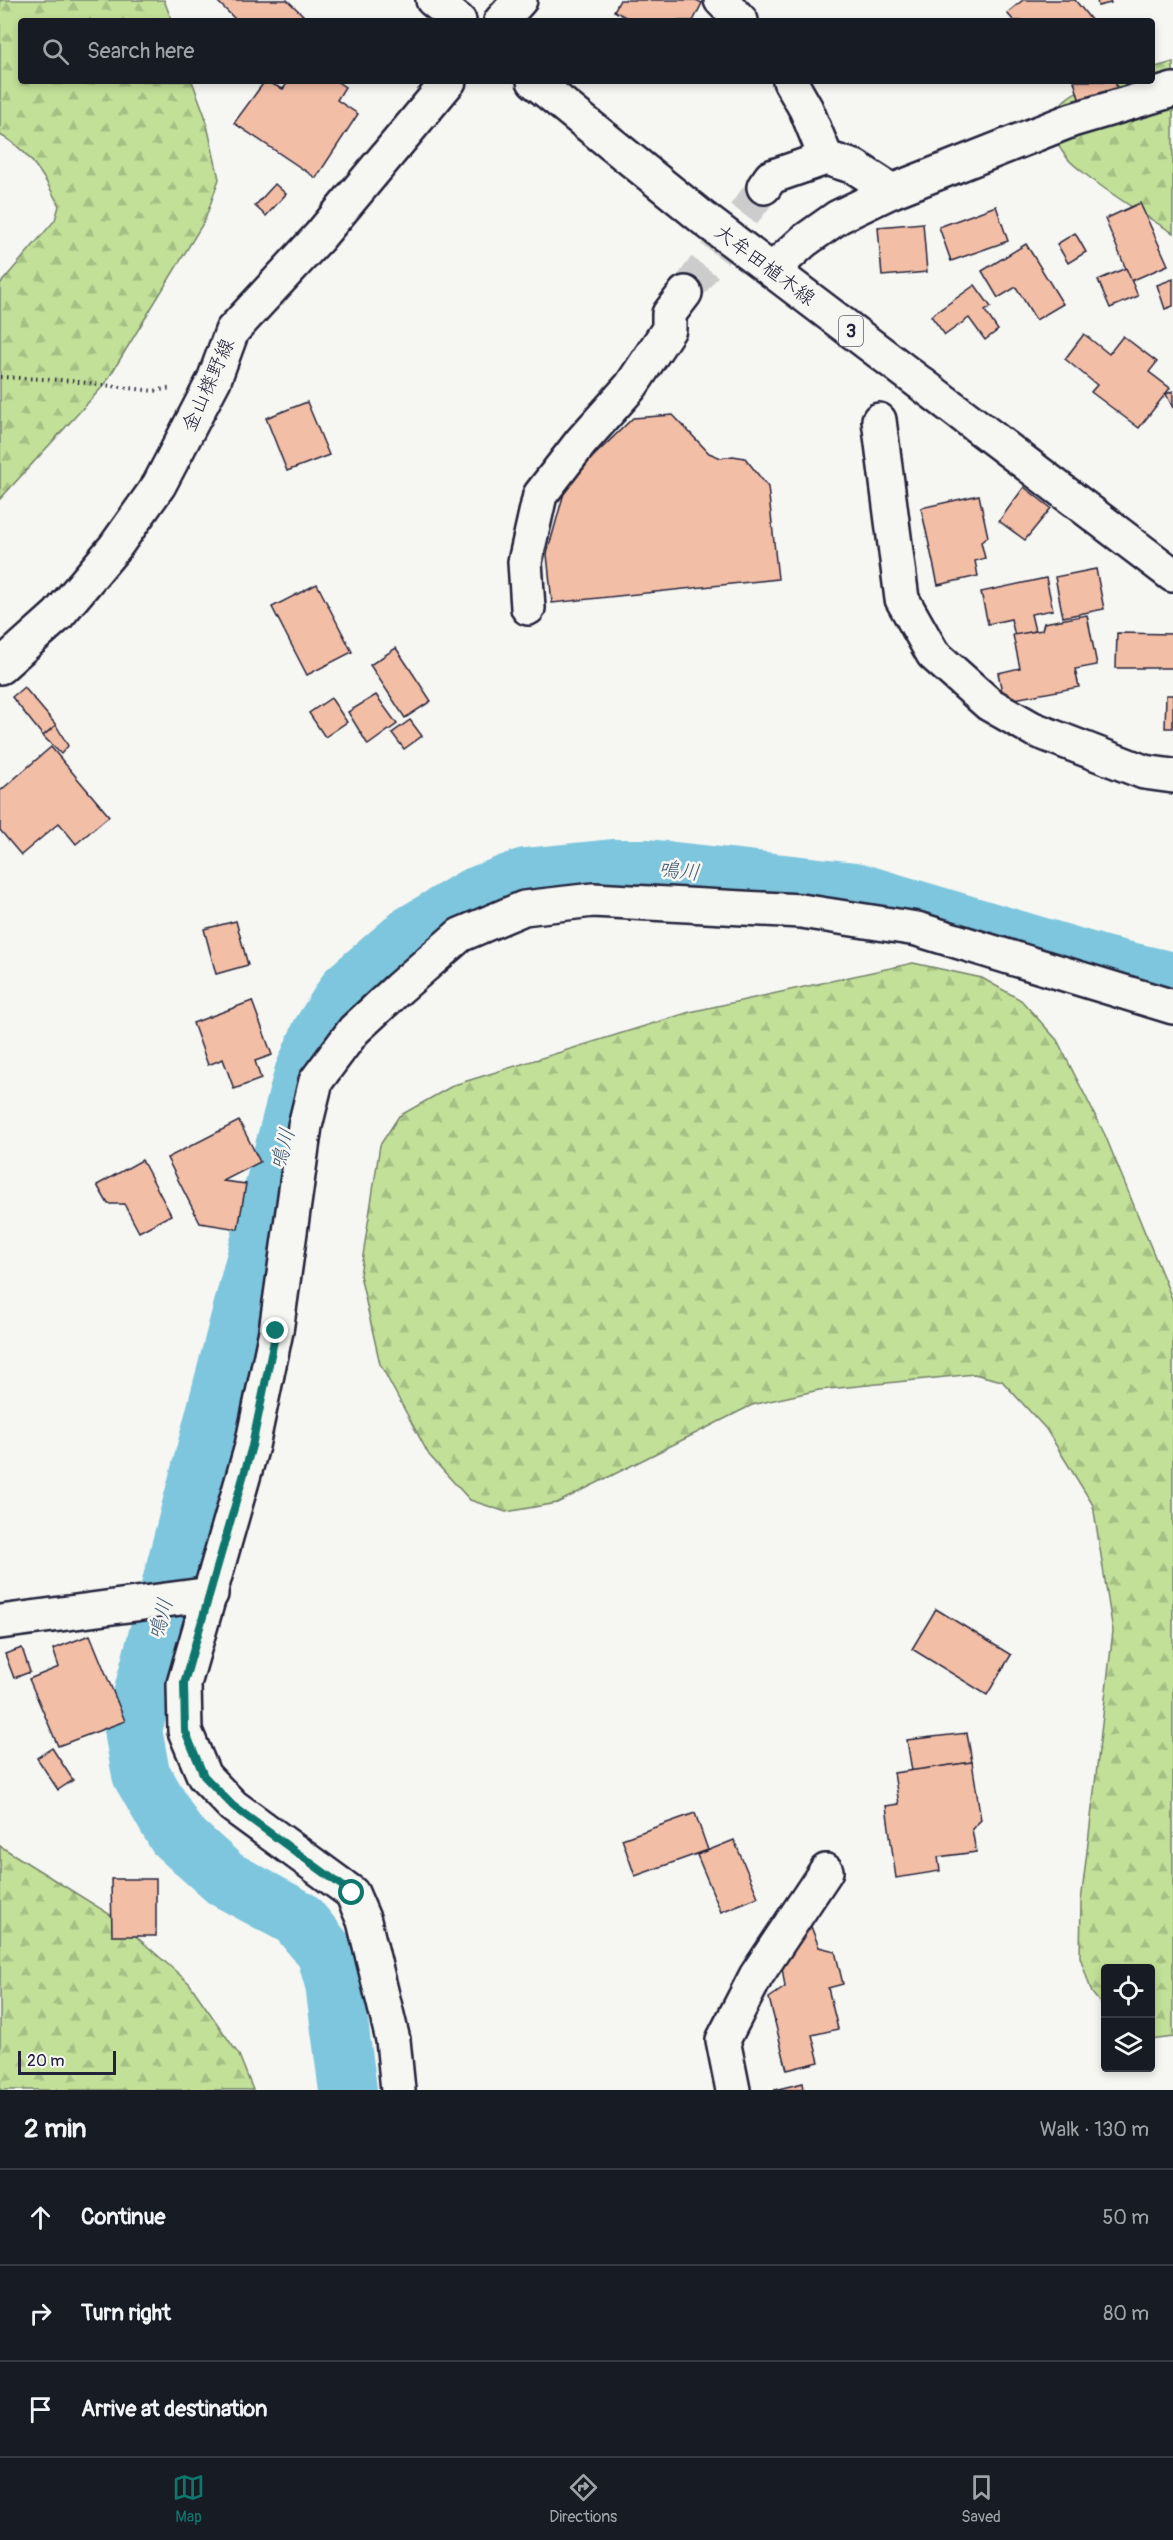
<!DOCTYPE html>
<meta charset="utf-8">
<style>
:root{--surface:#171b24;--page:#242831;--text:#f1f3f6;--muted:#9ea1a6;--line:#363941;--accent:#0f766e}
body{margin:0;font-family:Pangolin,"Klee One",sans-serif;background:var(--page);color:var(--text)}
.controls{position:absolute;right:18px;bottom:18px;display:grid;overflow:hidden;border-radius:6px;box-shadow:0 3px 9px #0003}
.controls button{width:54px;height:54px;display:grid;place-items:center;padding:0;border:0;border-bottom:2px solid var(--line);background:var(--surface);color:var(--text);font:30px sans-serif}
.scale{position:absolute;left:18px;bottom:15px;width:98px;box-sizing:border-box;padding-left:6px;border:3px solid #22223b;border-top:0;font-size:16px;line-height:21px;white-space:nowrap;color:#22223b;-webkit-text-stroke:4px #f6f6f2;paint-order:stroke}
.stop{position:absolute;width:18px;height:18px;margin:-14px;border:4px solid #0f766e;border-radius:50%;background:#fff}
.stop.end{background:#0f766e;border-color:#fff;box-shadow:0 2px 6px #0008}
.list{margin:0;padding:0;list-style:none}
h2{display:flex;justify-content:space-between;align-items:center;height:78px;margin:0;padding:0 24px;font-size:26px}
h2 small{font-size:20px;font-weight:400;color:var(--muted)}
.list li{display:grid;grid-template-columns:39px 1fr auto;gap:18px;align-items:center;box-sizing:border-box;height:96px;padding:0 24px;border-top:2px solid var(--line)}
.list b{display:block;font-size:22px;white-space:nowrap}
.list em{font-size:20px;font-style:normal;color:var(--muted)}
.icon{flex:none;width:33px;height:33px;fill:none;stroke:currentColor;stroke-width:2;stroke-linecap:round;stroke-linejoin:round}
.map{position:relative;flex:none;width:1173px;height:2090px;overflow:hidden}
.search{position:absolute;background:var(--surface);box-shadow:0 3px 9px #0003;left:18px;right:18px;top:18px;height:66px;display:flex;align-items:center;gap:15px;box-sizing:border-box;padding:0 21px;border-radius:6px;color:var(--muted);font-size:22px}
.sheet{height:366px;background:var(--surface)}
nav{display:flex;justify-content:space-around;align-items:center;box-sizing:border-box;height:84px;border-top:2px solid var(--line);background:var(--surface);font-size:16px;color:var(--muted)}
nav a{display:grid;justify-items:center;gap:3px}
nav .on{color:var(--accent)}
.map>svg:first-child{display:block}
.forest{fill:url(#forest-firs);stroke:#72816a;stroke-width:1.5}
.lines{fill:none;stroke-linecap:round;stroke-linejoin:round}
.river{stroke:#7dc6dd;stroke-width:58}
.building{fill:#f3bea6;stroke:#22223b;stroke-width:1.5}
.minor-tunnel{stroke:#cccccd;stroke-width:33;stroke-dasharray:33 16;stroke-linecap:butt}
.minor-casing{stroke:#22223b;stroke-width:38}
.major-casing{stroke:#22223b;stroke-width:38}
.path{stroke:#22223b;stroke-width:4;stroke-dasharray:1.5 4.5;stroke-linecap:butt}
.minor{stroke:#f6f6f2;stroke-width:33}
.major{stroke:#f6f6f2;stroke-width:33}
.route{stroke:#0f766e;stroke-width:8}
.labels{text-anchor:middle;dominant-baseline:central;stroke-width:5;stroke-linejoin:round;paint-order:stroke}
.shield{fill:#f6f6f2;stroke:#626272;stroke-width:1.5}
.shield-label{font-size:18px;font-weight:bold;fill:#22223b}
.street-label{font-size:20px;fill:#22223b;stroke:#f6f6f2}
.water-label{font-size:21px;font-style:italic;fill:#425b74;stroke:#f6f6f2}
</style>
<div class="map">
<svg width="1173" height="2090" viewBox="0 0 1173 2090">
<defs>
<pattern id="forest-firs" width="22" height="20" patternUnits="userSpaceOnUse" patternTransform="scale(1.5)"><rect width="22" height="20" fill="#c2e098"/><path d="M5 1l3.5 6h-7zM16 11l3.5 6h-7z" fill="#a6c084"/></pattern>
</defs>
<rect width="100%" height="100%" fill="#f6f6f2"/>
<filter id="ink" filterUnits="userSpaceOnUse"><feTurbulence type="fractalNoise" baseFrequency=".0167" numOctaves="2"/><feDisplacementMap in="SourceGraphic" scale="12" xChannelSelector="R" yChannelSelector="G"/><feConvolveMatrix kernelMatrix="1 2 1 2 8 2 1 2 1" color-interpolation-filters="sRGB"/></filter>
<g filter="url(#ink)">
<g class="forest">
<path d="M0,0H164L172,21H21V81H192L205,116L219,179L205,220L105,384L0,499V284L55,220L59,206C47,180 27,148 0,135Z"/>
<path d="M1173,62V233C1144,215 1116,198 1089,177C1082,171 1074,166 1068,159C1031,116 1066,88 1111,81C1124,79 1139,81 1152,81V68Z"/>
<path d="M913,963L982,978L1021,1000L1057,1040L1105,1135L1173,1301V2037L1151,2040L1150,1968H1106L1105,2009L1092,1993L1080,1957L1081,1902L1113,1631L1093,1505L1046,1429L1002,1381L974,1374L819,1390L752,1405L557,1503L506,1512L470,1500L429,1455L380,1364L360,1275L380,1145L399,1116L454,1085L690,1012Z"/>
<path d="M0,1846L114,1917L189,1983L239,2055L253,2090H0Z"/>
</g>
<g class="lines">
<path class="river" d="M348,2090L334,1984L325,1952L297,1918L225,1879L176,1835L141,1774L133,1730L303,1074L320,1034L348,989L413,933L473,897L525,877L613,868H647L855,891L1103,965L1173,981"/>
</g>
<g class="building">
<path d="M216,0H287L303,15L297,21H237Z"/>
<path d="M620,0H696L702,3L693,21H633L614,11Z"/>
<path d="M1023,0H1075L1092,21H1014L1007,13Z"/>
<path d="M1097,0H1110L1111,3L1098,6Z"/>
<path d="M265,81L283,89L289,81H336L345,87L337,100L358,114L316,178L234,123Z"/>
<path d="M1074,81H1115L1118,92L1080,102Z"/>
<path d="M275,184L286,194L266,216L255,206Z"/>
<path d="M1140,203L1168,265L1131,281L1105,219Z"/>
<path d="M996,206L1008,241L951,261L939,227Z"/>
<path d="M923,223L927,272L882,276L878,227Z"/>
<path d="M1075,233L1086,252L1068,263L1057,244Z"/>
<path d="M1026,244L1063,304L1036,320L1016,287L998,298L982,271Z"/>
<path d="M1126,268L1138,296L1110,308L1098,280Z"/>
<path d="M1173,279V306L1165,309L1157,285Z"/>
<path d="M975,285L991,307L985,311L998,330L985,340L969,318L945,335L931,316Z"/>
<path d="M1084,334L1109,354L1123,336L1157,362L1149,372L1170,388L1139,428L1091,392L1097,385L1065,359Z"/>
<path d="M1173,391V408L1166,394Z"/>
<path d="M307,402L329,455L287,471L266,418Z"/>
<path d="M673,415L709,453L721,458L733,456L745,458L768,487L778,579L552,603L547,554L567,482L633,418Z"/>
<path d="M1024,487L1051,508L1025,540L999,521Z"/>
<path d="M979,495L988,537L981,542L985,558L975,561L978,576L938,585L921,508Z"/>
<path d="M1096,569L1104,609L1063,617L1055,577Z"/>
<path d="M1046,578L1053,610L1031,614L1035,631L1015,636L1011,619L988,624L981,592Z"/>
<path d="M317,584L352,652L307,675L272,607Z"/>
<path d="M1087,615L1097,665L1075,669L1079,687L1004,701L998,673L1020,668L1013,635L1042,630L1044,623Z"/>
<path d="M1117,633L1173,634V668H1116Z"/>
<path d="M396,648L431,701L405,718L370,665Z"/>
<path d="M24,687L56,725L43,736L12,697Z"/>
<path d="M376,695L397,724L368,745L348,712Z"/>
<path d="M1166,695H1173V728H1165Z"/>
<path d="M331,698L347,722L325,737L309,713Z"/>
<path d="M410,720L422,736L404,749L392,733Z"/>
<path d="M56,725L68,746L61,754L43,736Z"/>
<path d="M51,747L109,816L76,844L59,823L21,855L0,830V791Z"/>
<path d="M236,921L248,965L216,974L204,929Z"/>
<path d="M252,1001L272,1055L255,1061L261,1079L234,1089L223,1059L208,1065L193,1023Z"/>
<path d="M239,1121L260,1162L223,1181L246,1184L238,1229L200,1223L167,1158Z"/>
<path d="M142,1160L171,1215L139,1232L124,1204H108L97,1185Z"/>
<path d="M936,1609L1011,1655L987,1695L912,1649Z"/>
<path d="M90,1635L125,1721L58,1746L29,1679L59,1667L53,1649Z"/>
<path d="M22,1648L30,1672L14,1678L5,1654Z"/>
<path d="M967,1733L972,1762L912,1771L907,1740Z"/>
<path d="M52,1748L73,1780L58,1790L37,1758Z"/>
<path d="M972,1762L981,1820L972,1829L976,1852L938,1857L940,1871L896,1878L886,1806L899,1804L894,1773Z"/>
<path d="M695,1813L708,1850L635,1876L622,1839Z"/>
<path d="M734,1840L758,1897L721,1912L697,1855Z"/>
<path d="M111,1879H156V1936H112Z"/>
<path d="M810,1924L819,1947L835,1951L843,1984L828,1988L838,2029L812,2035L819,2062L787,2070L769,1998L785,1987L781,1960L792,1954L793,1930Z"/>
<path d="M803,2083L804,2090H774Z"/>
</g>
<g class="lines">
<path class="minor-tunnel" d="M685,293L764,187"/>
<defs>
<g id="minor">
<path d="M721,0L741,21"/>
<path d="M790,81L806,109L826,158"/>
<path d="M764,187L771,177L826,158L855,167L892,191"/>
<path d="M772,270L804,241L838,217L892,191L1072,120L1173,90"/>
<path d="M879,420L902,599L933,654L989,704L1033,729L1144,772L1173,776"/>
<path d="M528,608L525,562L540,495L581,442L631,386L669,329V314L685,293"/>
<path d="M0,1622L211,1594"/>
<path d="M398,2090L393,2040L364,1921L352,1893L233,1806L204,1776L185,1731L184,1684L252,1446L276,1331L305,1126L316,1081L354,1030L398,989L460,935L524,908L593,900L801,911L917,929L1173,1007"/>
<path d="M733,2090L723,2040L756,1976L826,1871"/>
</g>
<g id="major">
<path d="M433,0L459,21"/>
<path d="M501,21L520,0"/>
<path d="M534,81L703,218L1173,575"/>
<path d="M0,667L58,615L115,547L159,485L214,380L232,331L319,237L449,81"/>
</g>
</defs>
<use href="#minor" class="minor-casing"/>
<use href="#major" class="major-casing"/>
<path class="path" d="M0,377L62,380L154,391L172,388"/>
<use href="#minor" class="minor"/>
<use href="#major" class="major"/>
</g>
</g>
<g class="lines" filter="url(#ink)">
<path class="route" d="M276,1331L252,1446L184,1683L185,1731L204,1776L233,1806L352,1893"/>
</g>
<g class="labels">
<rect class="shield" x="839" y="316" width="24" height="30" rx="4.5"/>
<g class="shield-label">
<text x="851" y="331">3</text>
</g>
<g class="street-label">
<text transform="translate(765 265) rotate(37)">大牟田植木線</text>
<text transform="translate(208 385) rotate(-66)">金山檪野線</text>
</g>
<g class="water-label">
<text transform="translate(679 871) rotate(6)">鳴川</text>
<text transform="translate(283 1149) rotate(-75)">鳴川</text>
<text transform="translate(161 1619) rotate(-75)">鳴川</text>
</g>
</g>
</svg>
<div class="controls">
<button><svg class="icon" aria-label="locate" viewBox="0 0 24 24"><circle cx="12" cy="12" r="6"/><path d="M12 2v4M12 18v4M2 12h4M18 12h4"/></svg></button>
<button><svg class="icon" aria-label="layers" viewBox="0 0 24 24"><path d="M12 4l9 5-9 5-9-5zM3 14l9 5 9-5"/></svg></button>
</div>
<div class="scale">20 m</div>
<div class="stop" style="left:352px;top:1893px"></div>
<div class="stop end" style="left:276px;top:1331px"></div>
<div class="search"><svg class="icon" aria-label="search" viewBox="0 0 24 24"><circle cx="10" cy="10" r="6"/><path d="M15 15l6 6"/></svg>Search here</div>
</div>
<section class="sheet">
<h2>2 min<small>Walk · 130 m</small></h2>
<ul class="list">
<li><svg class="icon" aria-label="ahead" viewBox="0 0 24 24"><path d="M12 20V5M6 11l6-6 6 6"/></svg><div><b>Continue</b></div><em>50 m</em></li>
<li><svg class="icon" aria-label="right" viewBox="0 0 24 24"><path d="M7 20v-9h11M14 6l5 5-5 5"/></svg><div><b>Turn right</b></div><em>80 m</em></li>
<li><svg class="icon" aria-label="arrive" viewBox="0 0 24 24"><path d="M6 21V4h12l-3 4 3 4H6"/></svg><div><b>Arrive at destination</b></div></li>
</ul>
</section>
<nav>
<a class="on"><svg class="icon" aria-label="map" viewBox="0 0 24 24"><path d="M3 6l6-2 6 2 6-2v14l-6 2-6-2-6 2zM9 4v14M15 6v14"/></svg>Map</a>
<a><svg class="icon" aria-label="directions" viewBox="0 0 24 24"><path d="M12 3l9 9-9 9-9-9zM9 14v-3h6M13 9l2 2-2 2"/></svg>Directions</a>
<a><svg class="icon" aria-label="saved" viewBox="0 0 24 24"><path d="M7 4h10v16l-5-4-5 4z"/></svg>Saved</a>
</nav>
